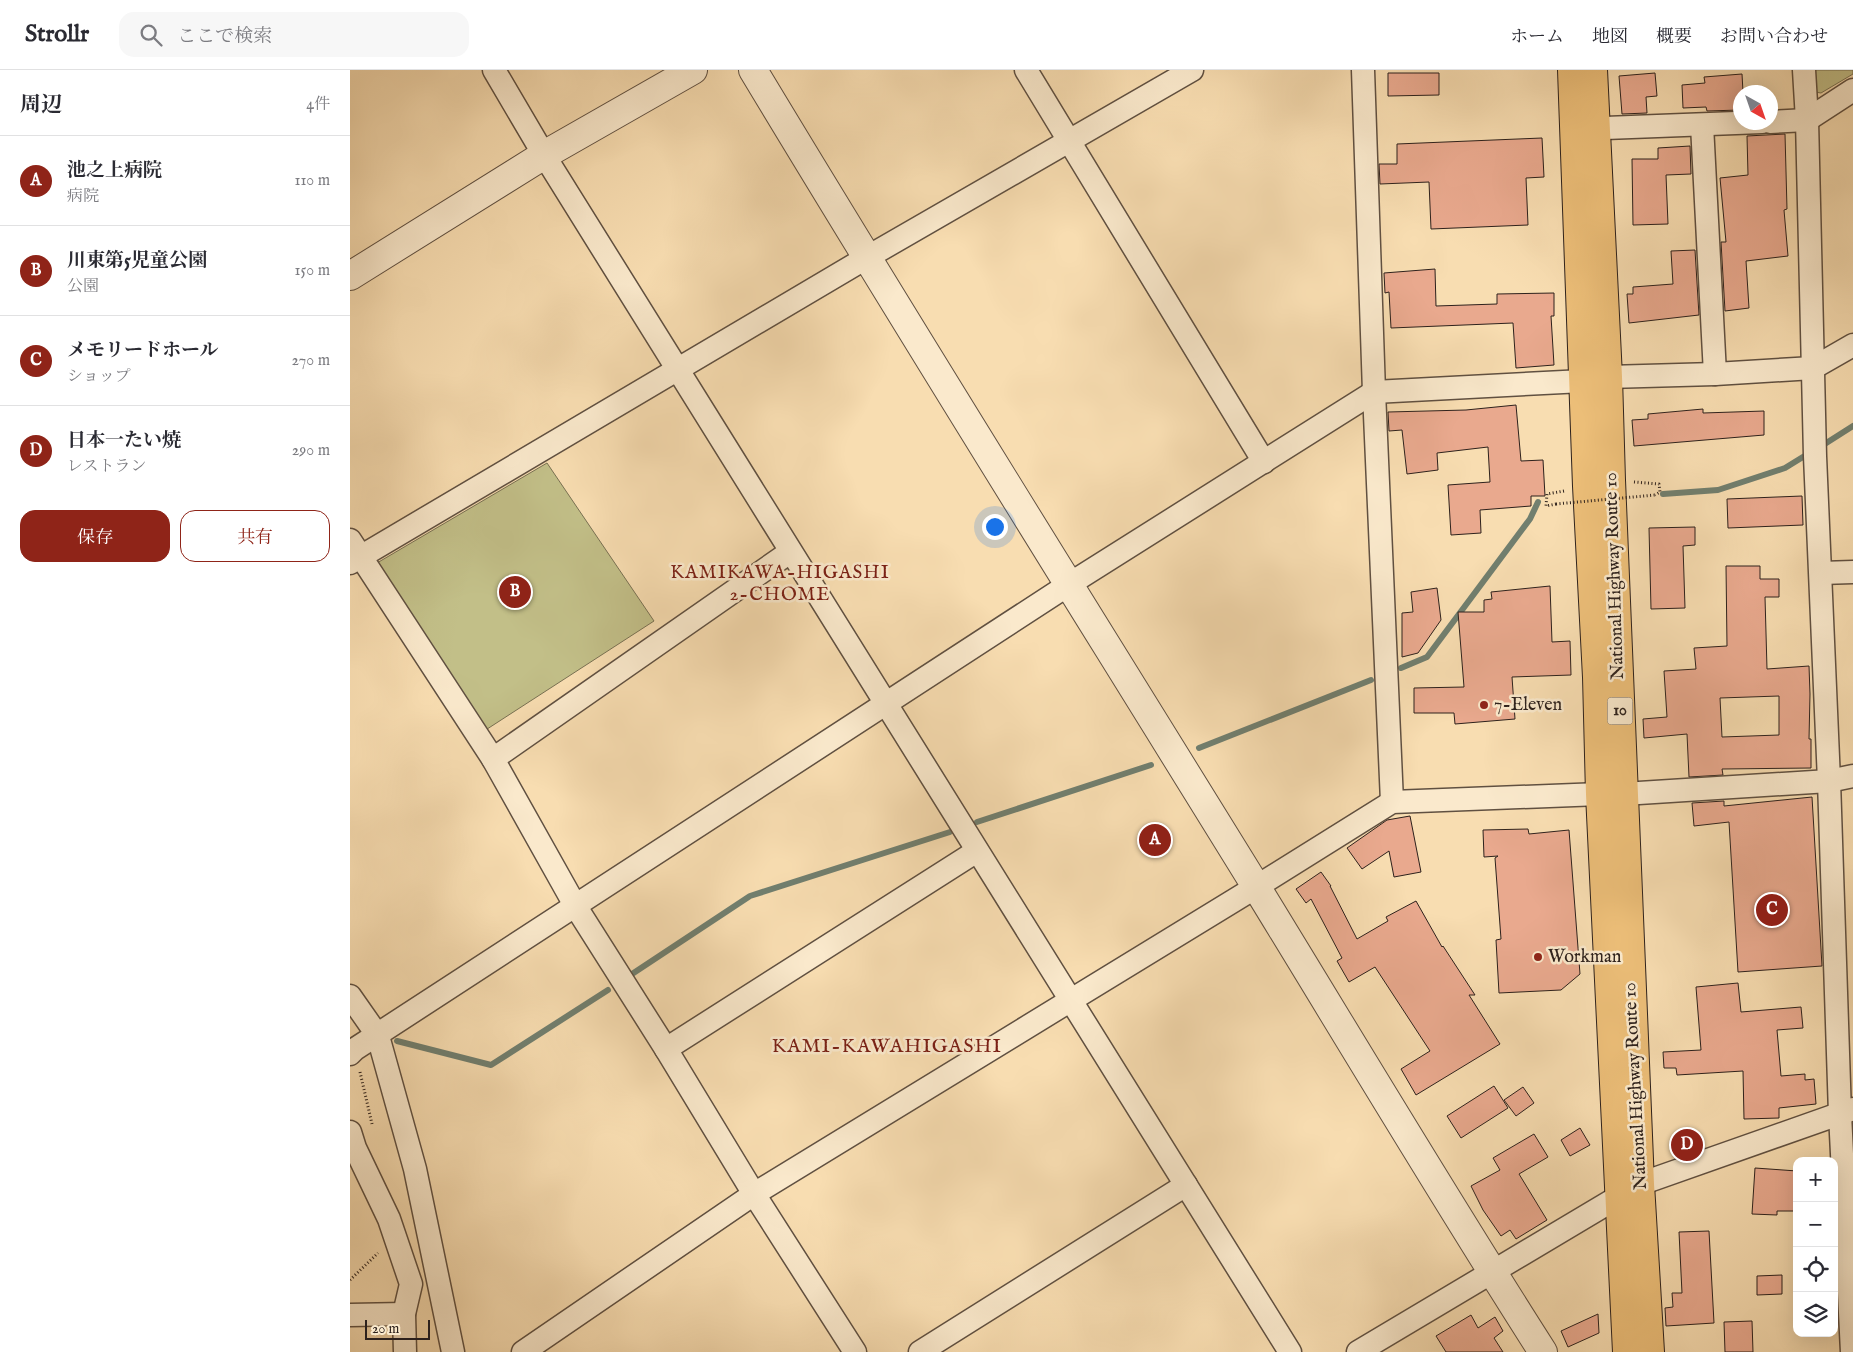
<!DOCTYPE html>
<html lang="ja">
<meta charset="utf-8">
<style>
:root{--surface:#fff;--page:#f7f7f7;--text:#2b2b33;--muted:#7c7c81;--line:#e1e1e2;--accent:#8f2418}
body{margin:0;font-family:"IM FELL English","Noto Serif JP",serif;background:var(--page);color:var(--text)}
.controls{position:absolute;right:15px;bottom:15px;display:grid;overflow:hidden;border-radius:10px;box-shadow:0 5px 20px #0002}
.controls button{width:45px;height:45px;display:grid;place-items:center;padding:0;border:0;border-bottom:1px solid var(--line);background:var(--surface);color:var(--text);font:25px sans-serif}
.compass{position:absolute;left:1383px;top:15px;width:45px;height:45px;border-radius:50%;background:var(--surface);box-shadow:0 5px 20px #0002;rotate:140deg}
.scale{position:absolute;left:15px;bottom:12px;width:65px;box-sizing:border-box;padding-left:5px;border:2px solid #2d211c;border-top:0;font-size:14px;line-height:18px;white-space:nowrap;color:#2d211c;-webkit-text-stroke:4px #fae9cc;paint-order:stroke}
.you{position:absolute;left:644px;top:456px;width:18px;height:18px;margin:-12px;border:4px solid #fff;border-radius:50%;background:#1a73e8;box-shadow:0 0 0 8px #1a73e833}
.badge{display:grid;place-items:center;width:32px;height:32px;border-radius:50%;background:var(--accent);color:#fff;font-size:16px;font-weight:700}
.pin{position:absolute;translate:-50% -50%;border:2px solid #fff;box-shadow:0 1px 5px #0006}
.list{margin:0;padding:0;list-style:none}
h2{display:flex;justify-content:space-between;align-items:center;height:65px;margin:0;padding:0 20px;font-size:21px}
h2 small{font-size:16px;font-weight:400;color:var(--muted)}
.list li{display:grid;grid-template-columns:32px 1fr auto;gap:15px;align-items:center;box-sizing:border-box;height:90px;padding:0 20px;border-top:1px solid var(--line)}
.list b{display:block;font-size:19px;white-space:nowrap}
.list p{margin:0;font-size:16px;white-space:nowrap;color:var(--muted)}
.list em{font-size:16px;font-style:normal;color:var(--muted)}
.actions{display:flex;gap:10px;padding:15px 20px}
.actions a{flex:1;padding:11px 0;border:1px solid var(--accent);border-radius:15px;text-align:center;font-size:18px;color:var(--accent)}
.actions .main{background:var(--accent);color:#fff}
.icon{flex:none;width:28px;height:28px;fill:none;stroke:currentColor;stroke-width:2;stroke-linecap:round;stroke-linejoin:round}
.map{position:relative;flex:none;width:1503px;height:1282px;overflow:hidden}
header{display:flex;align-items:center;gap:30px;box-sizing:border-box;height:70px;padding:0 25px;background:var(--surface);border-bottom:1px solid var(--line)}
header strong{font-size:24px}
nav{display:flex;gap:28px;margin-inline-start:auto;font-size:18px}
.search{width:350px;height:45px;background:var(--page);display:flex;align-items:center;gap:12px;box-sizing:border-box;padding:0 18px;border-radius:15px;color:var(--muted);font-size:19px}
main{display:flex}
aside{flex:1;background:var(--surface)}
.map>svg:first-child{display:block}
.green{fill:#c2bf88;stroke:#787052}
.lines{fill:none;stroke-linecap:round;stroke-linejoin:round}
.stream{stroke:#717f6f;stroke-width:6}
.building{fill:#e9a98e;stroke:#2d211c;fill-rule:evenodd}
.minor-casing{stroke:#605041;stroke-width:25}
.tertiary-casing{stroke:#605041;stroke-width:30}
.trunk-casing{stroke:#2d211c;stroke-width:30}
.path{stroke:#2d211c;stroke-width:3;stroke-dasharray:1 2.5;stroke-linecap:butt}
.minor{stroke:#fae9cc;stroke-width:22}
.tertiary{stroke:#fae9cc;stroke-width:28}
.trunk{stroke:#ecbe78;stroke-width:28}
.path-bridge{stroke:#2d211c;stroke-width:3;stroke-dasharray:1 2.5;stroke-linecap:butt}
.poi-dot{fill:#8f2418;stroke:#fae9cc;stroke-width:2}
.labels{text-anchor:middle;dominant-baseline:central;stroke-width:5;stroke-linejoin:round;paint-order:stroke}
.shield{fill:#fae9cc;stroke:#6a5d51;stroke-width:1}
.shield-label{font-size:16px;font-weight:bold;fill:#2d211c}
.street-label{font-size:18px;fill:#2d211c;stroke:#fae9cc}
.poi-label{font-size:18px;fill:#2d211c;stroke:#fae9cc;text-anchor:start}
.neighbourhood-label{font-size:19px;letter-spacing:1px;fill:#7a1f14;stroke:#fae9cc}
.quarter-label{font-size:20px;letter-spacing:1px;fill:#7a1f14;stroke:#fae9cc}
</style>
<header>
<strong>Strollr</strong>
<div class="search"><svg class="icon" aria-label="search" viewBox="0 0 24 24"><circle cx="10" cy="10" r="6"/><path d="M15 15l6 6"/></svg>ここで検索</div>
<nav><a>ホーム</a><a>地図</a><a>概要</a><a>お問い合わせ</a></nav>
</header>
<main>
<aside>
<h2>周辺<small>4件</small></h2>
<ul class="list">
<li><span class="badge">A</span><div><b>池之上病院</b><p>病院</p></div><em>110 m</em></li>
<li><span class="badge">B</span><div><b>川東第5児童公園</b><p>公園</p></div><em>150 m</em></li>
<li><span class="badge">C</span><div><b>メモリードホール</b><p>ショップ</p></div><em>270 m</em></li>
<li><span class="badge">D</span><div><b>日本一たい焼</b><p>レストラン</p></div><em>290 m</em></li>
</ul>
<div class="actions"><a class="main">保存</a><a>共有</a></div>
</aside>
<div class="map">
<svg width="1503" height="1282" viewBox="0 0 1503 1282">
<rect width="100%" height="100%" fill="#f8ddb1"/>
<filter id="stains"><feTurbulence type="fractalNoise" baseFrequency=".004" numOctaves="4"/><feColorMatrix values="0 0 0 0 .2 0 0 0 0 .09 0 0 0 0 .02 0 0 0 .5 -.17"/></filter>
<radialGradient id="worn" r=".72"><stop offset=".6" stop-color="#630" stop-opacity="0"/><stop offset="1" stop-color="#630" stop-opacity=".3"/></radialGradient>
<g class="green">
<path d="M1458,0H1503V4L1471,23L1459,21Z"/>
<path d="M197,393L304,551L131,663L27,493Z"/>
</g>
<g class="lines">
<g class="stream">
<path d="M1470,377L1503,356"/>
<path d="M1313,424L1368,420L1435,398L1461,382"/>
<path d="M1051,598L1077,587L1180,449L1188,432"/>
<path d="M849,678L1021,610"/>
<path d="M627,752L801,695"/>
<path d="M282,904L400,826L600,762"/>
<path d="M47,971L141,995L258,920"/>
</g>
</g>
<g class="building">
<path d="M1038,3H1089V25L1038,26Z"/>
<path d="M1305,3L1307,26L1296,27L1297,43L1272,44L1269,6Z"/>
<path d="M1392,4L1393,22H1390V40L1357,41L1356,37L1333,38L1332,15L1355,13L1354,7Z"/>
<path d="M1435,64L1437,139L1434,140L1438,186L1396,191L1399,238L1375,241L1371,172H1376L1370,108L1398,105L1397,66Z"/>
<path d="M1192,68L1194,107L1176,108L1178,155L1081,159L1079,112L1030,114L1029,94H1047V74Z"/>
<path d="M1340,76L1341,104L1316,105L1318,154L1283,155L1282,89H1308V78Z"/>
<path d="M1345,180L1349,245L1279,253L1277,224H1283V217L1323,214L1321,181Z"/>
<path d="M1085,199L1086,236L1147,234V224L1204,223V246H1201L1204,295L1166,298L1163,253L1041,258L1039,222L1035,223L1034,203Z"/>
<path d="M1166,335L1171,391L1193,390L1195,426H1181V436L1130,440L1131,463L1101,465L1098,415L1140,412L1138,377L1087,383L1088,400L1057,404L1052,360L1039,361L1038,342L1116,340Z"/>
<path d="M1353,339V343L1414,341V365L1284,376L1282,350L1298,349V344Z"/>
<path d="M1452,426L1453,455L1378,458L1377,429Z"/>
<path d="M1345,457V475L1333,476L1335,538L1301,539L1299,458Z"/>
<path d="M1376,496H1410V509H1429V527H1415L1417,599L1459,596L1460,624L1459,669H1461V698L1372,699L1373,705L1339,707L1337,664L1294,668L1293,649L1317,647L1314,601L1346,599L1344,578L1377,576ZM1429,626V665L1372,667L1370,628Z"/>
<path d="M1200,516L1202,572L1220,571L1221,605L1162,607L1165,649L1105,654L1104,643H1064V618L1114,617L1108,542H1134V530L1142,529L1141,522Z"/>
<path d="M1087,518L1091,550L1068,583L1052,587V543L1063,542L1061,522Z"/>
<path d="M1462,727L1472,896L1388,902L1379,752L1344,756L1342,733L1374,731V736Z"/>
<path d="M1060,746L1071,802L1044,807L1039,781L1012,799L997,778L1037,750Z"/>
<path d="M1178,759L1179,764L1219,760L1230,904L1211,920L1149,923L1146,870L1151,869L1145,788L1148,786L1134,787L1133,760Z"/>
<path d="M971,802L981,816H980L1007,869L1038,851L1036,847L1066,831L1092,877L1093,876L1125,925H1119L1150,974L1066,1025L1051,999L1080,981L1025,897L999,912L987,891L992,888L961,829L956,833L946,819Z"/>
<path d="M1388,913L1391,942L1451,937L1453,958L1427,960L1431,1006L1455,1004V1010L1464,1009L1466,1034L1429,1038V1048L1394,1049L1393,1001L1327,1005L1326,998H1314L1313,982L1351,980L1346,917Z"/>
<path d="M1144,1016L1158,1038L1111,1068L1097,1046Z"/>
<path d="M1173,1017L1184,1033L1166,1046L1154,1030Z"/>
<path d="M1230,1058L1240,1075L1220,1086L1211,1070Z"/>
<path d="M1184,1064L1198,1087L1169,1104L1197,1150L1166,1169L1160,1160L1151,1166L1133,1140L1121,1116L1150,1100L1143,1088Z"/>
<path d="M1405,1098L1447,1101V1141H1427V1145L1402,1144Z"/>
<path d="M1359,1161L1364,1253L1316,1256L1315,1238L1323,1237L1322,1223H1332L1329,1162Z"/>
<path d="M1432,1205V1224L1407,1225V1206Z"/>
<path d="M1248,1244L1249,1263L1218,1277L1211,1261Z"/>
<path d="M1121,1245L1128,1258L1145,1247L1153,1261L1144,1268L1153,1282H1096L1086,1266Z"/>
<path d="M1402,1251L1403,1282H1375L1374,1252Z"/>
</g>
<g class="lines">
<defs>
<g id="minor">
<path d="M144,0L194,85L940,1282"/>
<path d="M676,0L914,392"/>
<path d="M1013,0L1024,322L1042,732"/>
<path d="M1454,0L1457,50L1465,386L1479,711L1490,1044L1502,1282"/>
<path d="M1420,52L1457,50L1503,20"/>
<path d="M1352,55L1365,304"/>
<path d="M1229,59L1412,52"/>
<path d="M0,470L143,689L226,837L316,979L404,1124L505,1282"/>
<path d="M0,493L516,188L842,0"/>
<path d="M1471,503L1503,502"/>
<path d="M143,689L440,482"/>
<path d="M0,926L28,966L65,1099L103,1282"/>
<path d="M316,979L627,781"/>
<path d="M0,984L5,979L718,515L1024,322L1233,311L1258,307L1365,304L1463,298L1503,275"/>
<path d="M0,1062L5,1078L39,1149L61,1214L54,1244L55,1282"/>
<path d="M0,1245L54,1244"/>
<path d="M173,1282L404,1124L906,817L1042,732L1250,724H1273L1479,711L1503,706"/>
<path d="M570,1282L836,1115"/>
<path d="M1008,1282L1290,1114L1503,1039"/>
</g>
<g id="tertiary">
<path d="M403,0C568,274 739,546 907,818C1002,973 1095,1129 1193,1282"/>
<path d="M0,206L194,85L343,0"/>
</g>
<g id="trunk">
<path d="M1222,0L1237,416L1247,607L1250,724L1277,1282"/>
<path d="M1243,0L1258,307L1261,410L1290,1114L1300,1282"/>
</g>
</defs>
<use href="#minor" class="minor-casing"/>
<use href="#tertiary" class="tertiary-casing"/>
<use href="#trunk" class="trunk-casing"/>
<g class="path">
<path d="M1284,412L1309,414L1310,422L1305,425"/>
<path d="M1206,434L1196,436L1197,424L1214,421"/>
<path d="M10,1002L22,1054"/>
<path d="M0,1210L28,1183"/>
</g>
<use href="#minor" class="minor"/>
<use href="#tertiary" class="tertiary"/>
<use href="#trunk" class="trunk"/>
<path class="path-bridge" d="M1206,434L1305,425"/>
</g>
<g class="poi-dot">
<circle cx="1134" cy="635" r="5"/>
<circle cx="1188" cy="887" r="5"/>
</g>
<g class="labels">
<rect class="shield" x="1257.5" y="627.5" width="25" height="27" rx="4"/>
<g class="shield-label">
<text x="1270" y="641">10</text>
</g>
<g class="street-label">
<text transform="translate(1265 506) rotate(-92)">National Highway Route 10</text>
<text transform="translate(1286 1016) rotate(-93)">National Highway Route 10</text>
</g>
<g class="poi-label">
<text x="1144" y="635">7-Eleven</text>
<text x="1198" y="887">Workman</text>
</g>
<g class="neighbourhood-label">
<text x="430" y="503">KAMIKAWA-HIGASHI<tspan x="430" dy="22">2-CHOME</tspan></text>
</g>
<g class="quarter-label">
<text x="537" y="976">KAMI-KAWAHIGASHI</text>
</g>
</g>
<rect width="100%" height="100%" filter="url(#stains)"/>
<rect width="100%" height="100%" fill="url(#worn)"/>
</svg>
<div class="controls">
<button>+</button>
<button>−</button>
<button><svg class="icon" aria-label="locate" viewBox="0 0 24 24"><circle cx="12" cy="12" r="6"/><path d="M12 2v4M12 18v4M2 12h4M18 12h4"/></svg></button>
<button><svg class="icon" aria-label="layers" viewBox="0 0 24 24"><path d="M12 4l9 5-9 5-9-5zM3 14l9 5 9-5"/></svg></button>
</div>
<svg class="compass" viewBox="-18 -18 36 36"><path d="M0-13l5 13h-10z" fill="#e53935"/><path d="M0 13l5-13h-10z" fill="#7c7c81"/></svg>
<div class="scale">20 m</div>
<div class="you"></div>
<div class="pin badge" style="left:805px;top:770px">A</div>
<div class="pin badge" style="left:165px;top:522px">B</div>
<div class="pin badge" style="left:1422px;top:840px">C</div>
<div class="pin badge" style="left:1337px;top:1075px">D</div>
</div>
</main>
